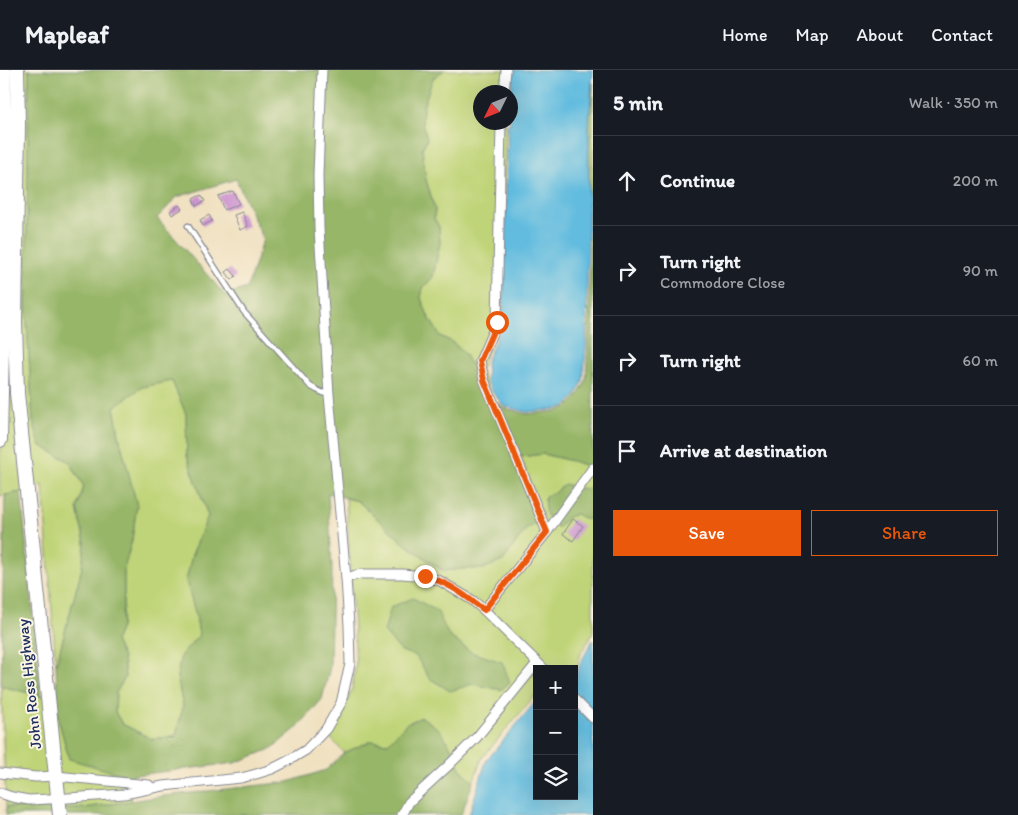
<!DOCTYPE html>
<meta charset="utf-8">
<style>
:root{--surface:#171b24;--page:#242831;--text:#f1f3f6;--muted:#9ea1a6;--line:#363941;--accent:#ea580c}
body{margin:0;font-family:Itim,sans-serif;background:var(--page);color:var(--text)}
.controls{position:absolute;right:15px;bottom:15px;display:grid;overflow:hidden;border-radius:0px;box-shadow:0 5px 20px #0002}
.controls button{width:45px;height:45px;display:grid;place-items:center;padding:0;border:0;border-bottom:1px solid var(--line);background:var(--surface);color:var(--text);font:25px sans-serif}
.compass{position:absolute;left:473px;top:15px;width:45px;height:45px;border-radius:50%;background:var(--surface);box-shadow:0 5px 20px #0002;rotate:227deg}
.stop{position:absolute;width:15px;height:15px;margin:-11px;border:4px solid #ea580c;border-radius:50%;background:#fff}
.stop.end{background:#ea580c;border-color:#fff;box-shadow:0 1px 5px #0008}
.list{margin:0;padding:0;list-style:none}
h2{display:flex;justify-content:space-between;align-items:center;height:65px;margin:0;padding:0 20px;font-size:21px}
h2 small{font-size:16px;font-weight:400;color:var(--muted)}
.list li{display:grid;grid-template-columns:32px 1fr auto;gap:15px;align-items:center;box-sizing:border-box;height:90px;padding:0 20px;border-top:1px solid var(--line)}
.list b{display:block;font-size:19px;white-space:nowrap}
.list p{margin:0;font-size:16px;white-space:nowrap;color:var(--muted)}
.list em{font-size:16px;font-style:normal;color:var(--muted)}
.actions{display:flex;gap:10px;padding:15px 20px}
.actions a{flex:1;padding:11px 0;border:1px solid var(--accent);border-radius:0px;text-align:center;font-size:18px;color:var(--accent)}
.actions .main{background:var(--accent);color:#fff}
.icon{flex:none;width:28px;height:28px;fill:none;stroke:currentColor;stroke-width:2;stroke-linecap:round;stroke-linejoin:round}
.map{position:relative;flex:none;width:593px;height:745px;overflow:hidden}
header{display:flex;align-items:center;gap:30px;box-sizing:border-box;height:70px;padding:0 25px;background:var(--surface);border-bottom:1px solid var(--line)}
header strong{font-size:24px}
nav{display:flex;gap:28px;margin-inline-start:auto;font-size:18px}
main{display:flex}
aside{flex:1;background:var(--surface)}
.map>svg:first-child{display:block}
.green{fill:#bfd478;stroke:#6d826b}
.forest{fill:#97b668;stroke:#597263;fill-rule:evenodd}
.water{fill:#62bcdf;stroke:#3e769e}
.building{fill:#cc93cf}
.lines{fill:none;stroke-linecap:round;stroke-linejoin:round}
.lane-casing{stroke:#868890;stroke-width:7}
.street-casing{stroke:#868890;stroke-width:11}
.primary-casing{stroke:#868890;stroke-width:16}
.lane{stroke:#fff;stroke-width:4.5}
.street{stroke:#fff;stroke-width:9}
.primary{stroke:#fff;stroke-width:14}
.route{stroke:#ea580c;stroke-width:6}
.labels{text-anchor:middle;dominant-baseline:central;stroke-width:4;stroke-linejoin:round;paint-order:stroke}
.street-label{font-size:16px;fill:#1b2f5e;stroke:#fcf5e5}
</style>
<header>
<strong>Mapleaf</strong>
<nav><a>Home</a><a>Map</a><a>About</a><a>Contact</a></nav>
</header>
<main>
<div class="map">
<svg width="593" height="745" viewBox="0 0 593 745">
<rect width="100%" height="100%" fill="#fcf5e5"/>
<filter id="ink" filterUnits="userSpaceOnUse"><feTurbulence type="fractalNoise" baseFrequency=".02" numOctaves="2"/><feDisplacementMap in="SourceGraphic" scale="10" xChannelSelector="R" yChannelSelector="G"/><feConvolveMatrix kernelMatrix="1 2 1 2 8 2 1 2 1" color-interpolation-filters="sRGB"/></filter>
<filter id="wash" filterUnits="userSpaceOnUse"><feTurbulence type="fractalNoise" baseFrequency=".0096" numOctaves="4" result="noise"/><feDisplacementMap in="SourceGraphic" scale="20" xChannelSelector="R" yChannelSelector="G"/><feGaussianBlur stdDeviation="1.12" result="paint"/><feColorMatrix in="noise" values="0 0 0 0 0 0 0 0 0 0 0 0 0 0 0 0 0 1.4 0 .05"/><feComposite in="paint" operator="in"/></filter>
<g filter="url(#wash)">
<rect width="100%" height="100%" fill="#f0e1c1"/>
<g class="green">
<path d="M0,0H29L26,238L33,351L40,375L70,392L84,416L77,438L85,473L82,498L56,595L43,415L21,422L0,426Z"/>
<path d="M444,0H511L509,22H480V52L506,53L503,137L501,252L484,290L482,298L469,293L464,283L452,272L440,266L428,246L421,228L423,218L433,206L440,173L439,157L434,148L435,140L426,110L422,78L427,69L422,53L423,37L433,8Z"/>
<path d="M593,13V177H590V50Z"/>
<path d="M172,311L186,344L187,386L208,446L192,485L186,511L196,545L199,565L181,585L177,607L183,636L176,666L152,669L122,654L115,642L116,623L125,607L123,588L115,571L121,557L124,523V499L132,470L120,370L114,337L142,317Z"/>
<path d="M542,384L576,392L593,398V563L581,583L574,608V599H537V623L482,688L473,712L460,698L450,676L407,653L388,673L371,671L344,683L329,666L345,638L352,619L356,593L346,428L358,431L405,474L443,501L463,499L503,491L526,459L544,449L521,387Z"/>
<path d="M1,616L41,626L57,627L58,648L69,688L127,706L131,731L77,739L6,737Z"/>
</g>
<g class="forest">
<path d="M29,0H444L433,8L423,37L422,53L427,69L422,79L426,110L435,140L434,148L439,157L440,173L433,207L423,218L421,228L428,246L440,266L452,272L464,283L469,293L479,296L540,451L526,459L503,491L483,499H463L444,501L405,474L358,431L328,423L332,498L330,597L322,629L299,656L271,679L235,693L127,706L69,689L58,648L56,595L82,498L85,473L77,438L84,417L70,392L40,375L33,351L26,238ZM236,109L263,169L247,218L225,225L157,148L177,127ZM172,311L186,344L187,386L208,446L192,485L186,511L196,545L199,565L181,585L177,607L183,636L176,666L152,669L122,654L115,642L116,623L125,607L123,588L115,571L121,557L124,523V499L132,470L137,435L120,370L114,337L142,317Z"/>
<path d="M590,177H593V398L576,392L543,384L521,387L497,334H500L504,338L527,344L557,341L567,337L577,327L586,311L588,276Z"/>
<path d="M564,414C573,416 582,420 591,418L593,419V450L586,449L576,444L567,448L558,458C547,447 543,443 545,427L556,422Z"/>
<path d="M21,422L41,626L1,616L5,425Z"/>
<path d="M413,528L437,541L449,566L471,582L502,592L510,612L501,620L473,614L450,621L429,608L416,586L401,581L384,562L391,537Z"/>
<path d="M422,647L440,660L450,676L460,698L473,712L461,745H6V737L77,739L164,726L288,712L326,700L344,683L371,671L388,673L407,653Z"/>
</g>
<g class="water">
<path d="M513,0H593L589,50L588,159L586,276L583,311L575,327L566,336L557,339L527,342L504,336L493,323L487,311L486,292L503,253L508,55L509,53L510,52L511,31Z"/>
<path d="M593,570V669L592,670L593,672V745H469L486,691L537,630V726H574V616C577,612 576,609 577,604C580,592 587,581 593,570Z"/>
</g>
<g id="blocks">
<g class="building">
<path d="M233,121L239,134L224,140L218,126Z"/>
<path d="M201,125L205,131L196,136L193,129Z"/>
<path d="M179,135L182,139L172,145L170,141Z"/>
<path d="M242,142L248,156L240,160L234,145Z"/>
<path d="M209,145L212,151L203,156L200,150Z"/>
<path d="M230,199L236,206L232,210L226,202Z"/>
<path d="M573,449L583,456L573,471L563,464Z"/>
</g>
</g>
</g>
<g filter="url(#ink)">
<use href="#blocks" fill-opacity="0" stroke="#868890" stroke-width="1"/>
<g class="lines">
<defs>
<path id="lane" d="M188,156L244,242L310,316L317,320L328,325"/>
<g id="street">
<path d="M504,22L506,0"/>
<path d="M501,52L497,252L480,291L484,310L547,462"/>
<path d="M346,508L360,504H402L425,506L440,511L472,530L484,540L544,599"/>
<path d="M484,540L547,462L593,398"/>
<path d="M574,629L593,648"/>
<path d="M0,703L36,707L56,706L149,715"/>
<path d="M0,723L12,727L29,730L68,728L124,724L163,716L241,708L256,704L272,699L286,692L306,680L326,659L341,633L350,594L349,556L346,508L329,325L319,158L318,105L322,0"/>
<path d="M402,745L409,732L448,696L477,667L537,593"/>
</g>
<g id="primary">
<path d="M17,0L18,55L15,250L17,323L60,745"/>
<path d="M0,370L4,178L5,78L3,0"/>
</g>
</defs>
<use href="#lane" class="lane-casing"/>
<use href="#street" class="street-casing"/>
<use href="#primary" class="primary-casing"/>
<use href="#lane" class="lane"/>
<use href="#street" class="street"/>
<use href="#primary" class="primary"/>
</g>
</g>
<g class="lines" filter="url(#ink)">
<path class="route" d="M425,506C448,512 466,526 484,540L547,462L484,310L480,291L497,252"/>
</g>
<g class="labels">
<g class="street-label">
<text transform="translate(29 614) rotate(-96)">John Ross Highway</text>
</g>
</g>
</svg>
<div class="controls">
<button>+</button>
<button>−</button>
<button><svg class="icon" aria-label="layers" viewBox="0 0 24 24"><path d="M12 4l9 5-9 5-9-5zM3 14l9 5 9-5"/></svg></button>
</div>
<svg class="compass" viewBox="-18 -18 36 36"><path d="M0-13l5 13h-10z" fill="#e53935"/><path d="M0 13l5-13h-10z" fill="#9ea1a6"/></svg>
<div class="stop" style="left:497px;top:252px"></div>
<div class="stop end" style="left:425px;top:506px"></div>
</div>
<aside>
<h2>5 min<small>Walk · 350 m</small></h2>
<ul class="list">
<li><svg class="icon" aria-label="ahead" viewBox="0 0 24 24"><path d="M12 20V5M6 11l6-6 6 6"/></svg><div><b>Continue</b></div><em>200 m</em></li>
<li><svg class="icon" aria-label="right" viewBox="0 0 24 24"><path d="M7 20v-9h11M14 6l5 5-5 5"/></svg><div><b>Turn right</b><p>Commodore Close</p></div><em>90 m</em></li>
<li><svg class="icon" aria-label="right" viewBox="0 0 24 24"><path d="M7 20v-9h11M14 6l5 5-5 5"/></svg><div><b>Turn right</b></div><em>60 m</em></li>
<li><svg class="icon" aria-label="arrive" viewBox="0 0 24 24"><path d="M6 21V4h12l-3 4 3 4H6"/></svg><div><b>Arrive at destination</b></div></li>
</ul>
<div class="actions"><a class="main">Save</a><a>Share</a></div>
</aside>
</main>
